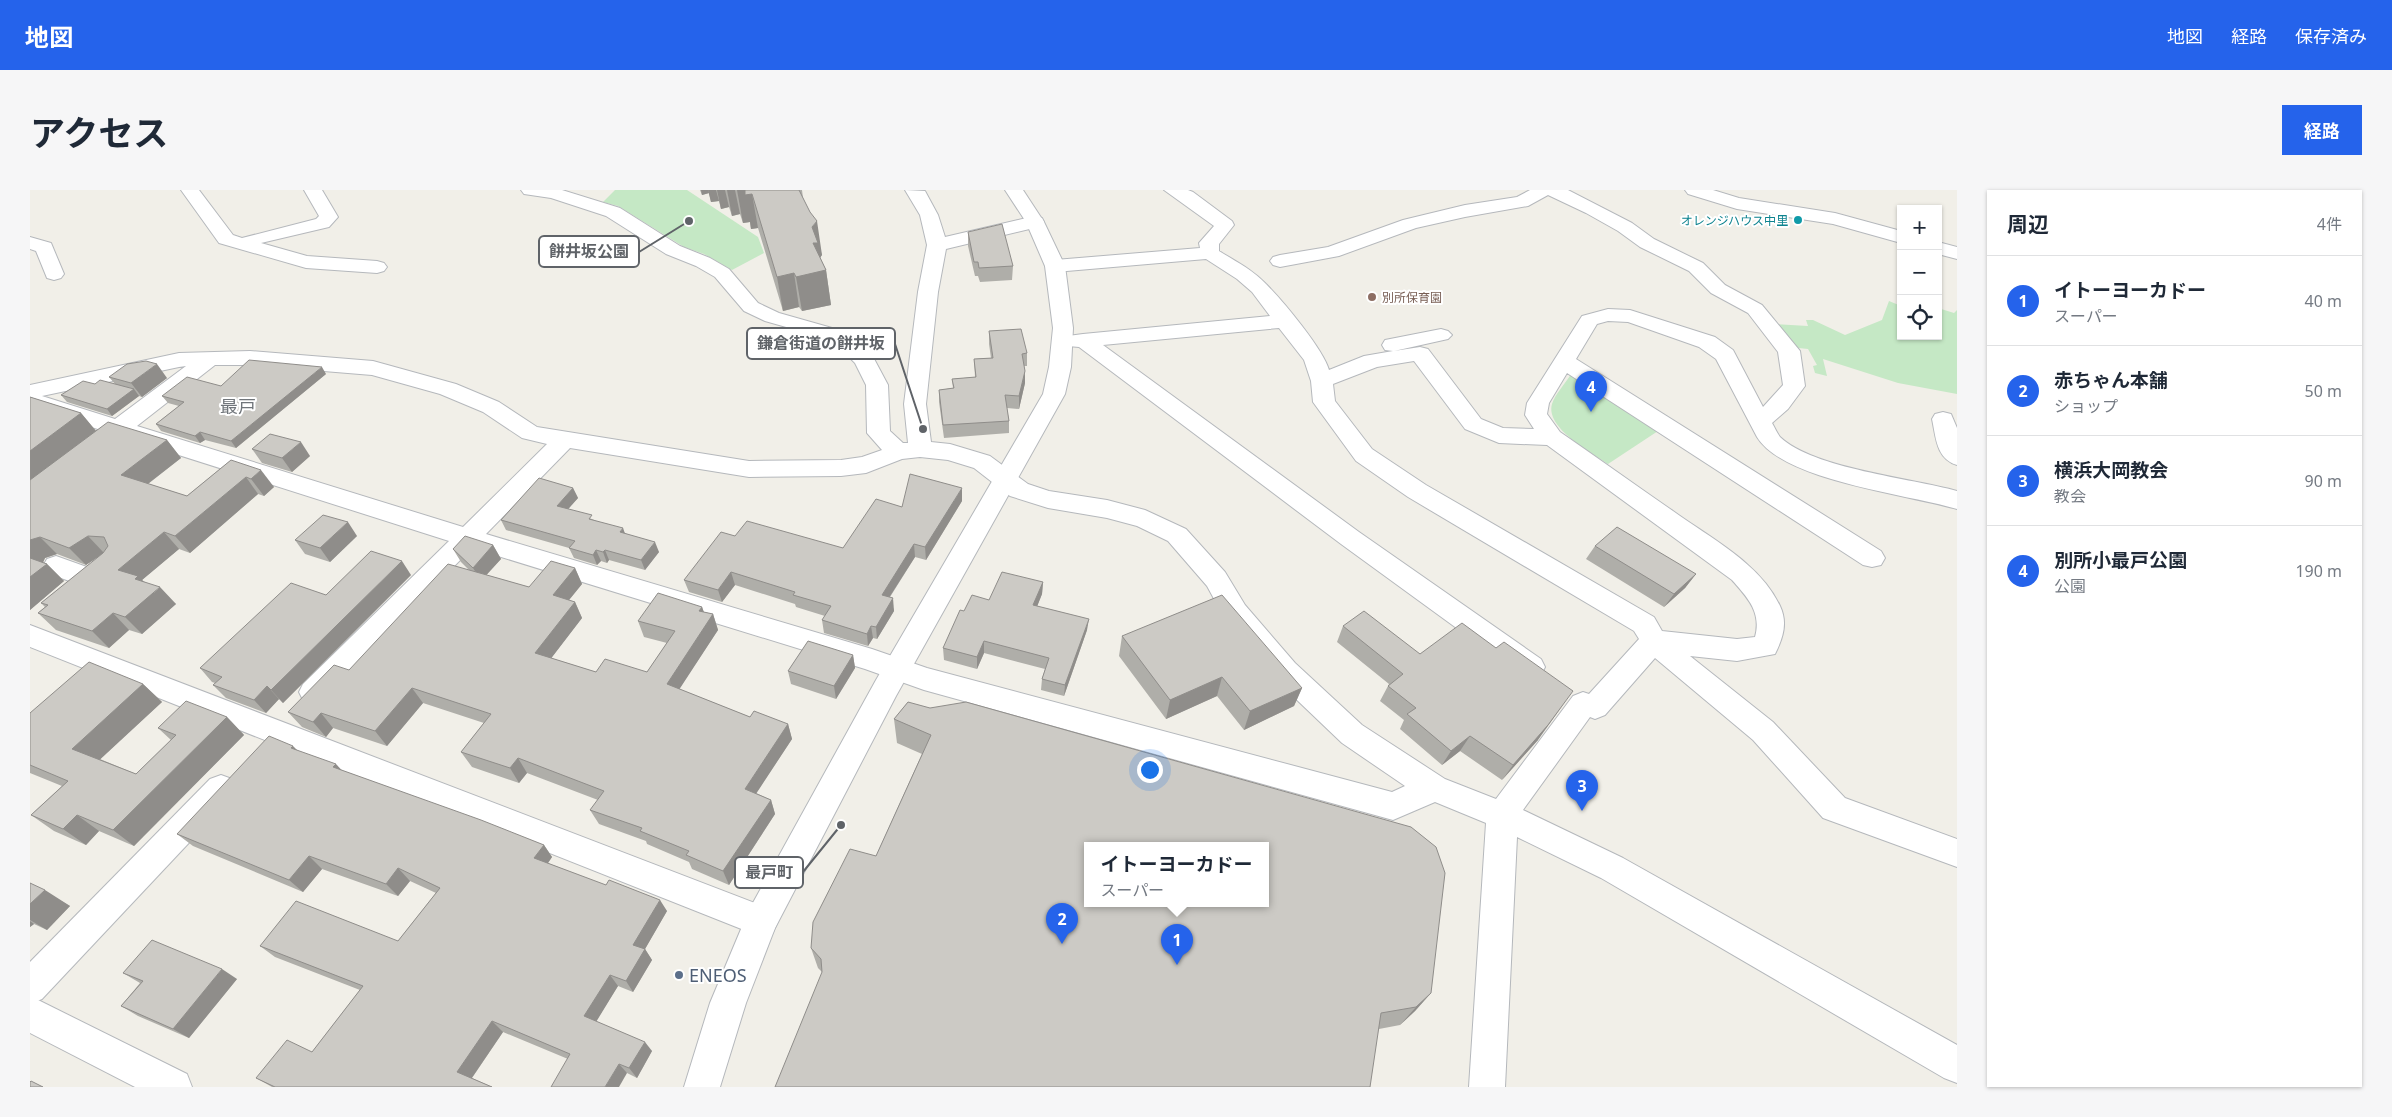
<!DOCTYPE html>
<html lang="ja">
<meta charset="utf-8">
<style>
:root{--surface:#fff;--page:#f6f6f7;--text:#1f2937;--muted:#747a83;--line:#e0e1e3;--accent:#2563eb}
body{margin:0;font-family:"Noto Sans","Noto Sans JP",sans-serif;background:var(--page);color:var(--text)}
.controls{position:absolute;right:15px;top:15px;display:grid;overflow:hidden;border-radius:0px;box-shadow:0 1px 4px #0004}
.controls button{width:45px;height:45px;display:grid;place-items:center;padding:0;border:0;border-bottom:1px solid var(--line);background:var(--surface);color:var(--text);font:25px sans-serif}
.you{position:absolute;left:1119px;top:579px;width:18px;height:18px;margin:-12px;border:4px solid #fff;border-radius:50%;background:#1a73e8;box-shadow:0 0 0 8px #1a73e833}
.badge{display:grid;place-items:center;width:32px;height:32px;border-radius:50%;background:var(--accent);color:#fff;font-size:16px;font-weight:700}
.pin{position:absolute;translate:-50% -41px;filter:drop-shadow(0 1px 2px #0008)}
.pin::after{content:'';position:absolute;top:26px;width:18px;height:15px;background:inherit;clip-path:polygon(0 0,100% 0,50% 100%)}
.popup{position:absolute;left:1054px;top:652px;width:185px;height:65px;box-sizing:border-box;display:grid;place-content:center;border-radius:0px;background:var(--surface);filter:drop-shadow(0 1px 4px #0005);font-size:16px;white-space:nowrap;color:var(--muted)}
.popup b{font-size:19px;color:var(--text)}
.popup::after{content:'';position:absolute;left:50%;top:100%;margin-left:-10px;border:10px solid transparent;border-top-color:var(--surface)}
.list{margin:0;padding:0;list-style:none}
h2{display:flex;justify-content:space-between;align-items:center;height:65px;margin:0;padding:0 20px;font-size:21px}
h2 small{font-size:16px;font-weight:400;color:var(--muted)}
.list li{display:grid;grid-template-columns:32px 1fr auto;gap:15px;align-items:center;box-sizing:border-box;height:90px;padding:0 20px;border-top:1px solid var(--line)}
.list b{display:block;font-size:19px;white-space:nowrap}
.list p{margin:0;font-size:16px;white-space:nowrap;color:var(--muted)}
.list em{font-size:16px;font-style:normal;color:var(--muted)}
.icon{flex:none;width:28px;height:28px;fill:none;stroke:currentColor;stroke-width:2;stroke-linecap:round;stroke-linejoin:round}
.map{position:relative;flex:none;width:1927px;height:897px;overflow:hidden;border-radius:0px}
header{display:flex;align-items:center;gap:30px;box-sizing:border-box;height:70px;padding:0 25px;background:var(--accent);color:#fff}
header strong{font-size:24px}
nav{display:flex;gap:28px;margin-inline-start:auto;font-size:18px}
.intro{display:flex;align-items:center;justify-content:space-between;box-sizing:border-box;height:120px;padding:0 30px}
h1{margin:0;font-size:35px}
.button{padding:12px 22px;border-radius:0px;background:var(--accent);color:#fff;font-size:18px;font-weight:700}
main{display:flex;gap:30px;padding:0 30px}
aside{flex:1;background:var(--surface);border-radius:0px;box-shadow:0 1px 4px #0004}
.map>svg:first-child{display:block}
.green{fill:#c5e8c5}
.lines{fill:none;stroke-linecap:round;stroke-linejoin:round}
.minor-casing{stroke:#b5b8bc;stroke-width:2}
.tertiary-casing{stroke:#b5b8bc;stroke-width:2}
.minor{fill:#fff;fill-rule:evenodd}
.tertiary{fill:#fff;fill-rule:evenodd}
.wall{fill:#afaea9}
.shaded-wall{fill:#8f8d8a}
.building{fill:#cccac5;stroke:#8f8d8a;fill-rule:evenodd}
.culture-dot{fill:#0f9aa8;stroke:#fff;stroke-width:2}
.education-dot{fill:#8d6e63;stroke:#fff;stroke-width:2}
.service-dot{fill:#5c6f8a;stroke:#fff;stroke-width:2}
.labels{text-anchor:middle;dominant-baseline:central;stroke-width:4;stroke-linejoin:round;paint-order:stroke}
.far-culture-label{font-size:12px;fill:#0d838f;stroke:#fff;text-anchor:end}
.far-education-label{font-size:12px;fill:#785e54;stroke:#fff;text-anchor:start}
.quarter-label{font-size:18px;fill:#70757a;stroke:#fff}
.near-service-label{font-size:18px;fill:#4e5e75;stroke:#fff;text-anchor:start}
.leader{fill:none;stroke:#5f6368;stroke-width:2}
.callout-dot{fill:#5f6368;stroke:#fff;stroke-width:2}
.callout{fill:#fff;stroke:#5f6368;stroke-width:2}
.callout-label{font-size:16px;text-anchor:middle;font-weight:bold;fill:#5f6368}
</style>
<header>
<strong>地図</strong>
<nav><a>地図</a><a>経路</a><a>保存済み</a></nav>
</header>
<div class="intro"><h1>アクセス</h1><a class="button">経路</a></div>
<main>
<div class="map">
<svg width="1927" height="897" viewBox="0 0 1927 897">
<rect width="100%" height="100%" fill="#f1efe8"/>
<g class="green">
<path d="M585,0H657L728,47L734,63L702,80L674,64L654,57L588,16L573,12Z"/>
<path d="M1859,111L1871,116V146H1908V118L1924,123L1927,120V204L1868,193L1793,169L1797,186L1785,183L1783,176L1787,175L1778,159L1759,157L1745,134L1778,136L1776,130H1783L1815,145L1852,130Z"/>
<path d="M1541,184L1628,241L1578,274C1562,263 1515,238 1522,214C1525,204 1536,193 1541,184Z"/>
</g>
<g class="lines">
<defs>
<g id="minor">
<path d="M151,0H169L203,45L212,48L286,29L289,26L274,0H292L308,27L299,37L231,53L277,66L347,71L354,73L357,77L354,81L347,83L276,78L189,53Z"/>
<path d="M491,0H532L590,18L650,56L680,68L699,79L728,113L749,123L809,140L828,150L842,165L858,195L860,241L873,253H878L874,214L888,102L897,55L890,25L875,0L895,1L908,25L915,47L1005,26L1012,28L1014,32L1012,36L916,59L908,102L896,214L901,252L920,254L960,266L998,294L1019,301L1077,310L1115,320L1156,339L1195,382L1215,415L1265,473L1332,535L1415,589L1466,609L1543,506L1553,502L1559,504L1609,449L1604,441L1378,307L1326,271L1283,212L1281,191L1274,170L1249,138L1073,155L1329,342L1511,469L1515,477L1511,485L1501,488L1491,485L1311,354L1049,157L1038,156L1035,151L1038,146L1053,144L1240,126L1222,102L1207,89L1176,69L1025,82L1018,80L1015,76L1018,72L1025,70L1170,58L1169,53L1184,36L1134,0H1158L1163,2L1202,31L1204,35L1189,54V61C1205,71 1223,80 1236,94C1253,111 1293,159 1299,180L1334,166L1363,161L1355,160L1352,155L1355,150L1411,139L1418,141L1422,145L1418,149L1364,161L1390,157L1398,159L1451,229L1473,238L1504,239L1495,225L1497,213L1552,126L1578,119L1600,120L1685,147L1703,160L1733,217L1753,195L1748,162L1718,123L1681,103L1659,81L1610,57L1588,41L1556,23L1518,5L1498,16L1435,27L1386,38L1309,66L1250,77L1243,75L1240,71L1243,67L1250,65L1298,57L1373,30L1435,15L1487,7L1500,0H1538L1602,33L1624,49L1673,73L1695,95L1732,115L1770,161L1775,196L1758,219L1742,233C1745,238 1747,243 1750,247C1784,279 1881,288 1927,301V319C1877,304 1754,291 1727,247L1686,169L1669,157L1598,132L1578,131L1567,134L1546,169L1851,361L1855,368L1851,375L1842,377L1833,375L1537,183L1519,213L1517,224L1530,242C1568,268 1605,295 1643,321C1680,348 1730,373 1750,416C1758,433 1753,448 1745,464L1707,471L1660,466L1743,532L1815,608L1927,649V677L1793,628L1723,550L1625,468L1575,525L1565,529L1560,527L1493,620L1593,668L1927,855V893L1914,888L1571,688L1487,647L1475,897H1439L1456,633L1405,612L1363,630L894,500L835,479L442,358L293,510L283,514L273,510L269,502L273,494L419,351L92,247L78,254L70,251L66,246L71,240L0,218V195L149,163L220,161L343,171L426,194L469,212L507,237L719,271L811,270L832,267L852,260L837,243L836,195L825,173L812,160L795,148L735,131L714,121L685,87L666,76L636,64L576,26L521,8L494,4ZM1384,171L1435,239L1469,253L1517,255L1702,390C1717,407 1732,422 1725,447L1707,449L1632,441L1624,427L1396,295L1342,259L1305,211L1303,194L1347,177ZM185,175H220L342,185L410,204L453,222L492,248L517,254L433,337L107,236ZM156,176L85,229L12,206L149,177ZM540,258L719,287L811,286L836,283L872,269L890,267L918,270L944,278L980,306L1018,318L1077,328L1107,336L1138,351L1177,396L1195,429L1245,489L1312,553L1375,596L1362,602L897,478L842,459L456,344Z"/>
<path d="M1655,0H1683L1709,8L1805,23L1871,41V53L1803,34L1707,19L1658,4Z"/>
<path d="M0,47L21,53L34,84L31,88L24,90L17,88L6,61L0,59Z"/>
<path d="M1908,52L1927,57V69L1908,64Z"/>
<path d="M1913,222L1921,224L1927,238V275C1906,269 1906,247 1902,229L1905,224Z"/>
<path d="M26,366L68,381L72,388L68,395L59,398L17,383L13,376L17,369Z"/>
<path d="M0,435L743,720L748,731L743,742L731,747L719,742L0,457Z"/>
<path d="M191,585L202,589L206,598L202,607L12,809L0,814V772L180,589Z"/>
</g>
<g id="tertiary">
<path d="M975,0H993L1014,32L1035,76L1043,138L1041,177L1035,204L866,506L745,738L716,813L690,897H654L680,813L719,720L846,490L1013,204L1019,177L1023,138L1015,76L996,32Z"/>
<path d="M0,806L157,884L162,897H105L0,843Z"/>
</g>
</defs>
<use href="#minor" class="minor-casing"/>
<use href="#tertiary" class="tertiary-casing"/>
<use href="#minor" class="minor"/>
<use href="#tertiary" class="tertiary"/>
</g>
<g class="wall">
<path d="M670,0H772L773,8L792,65L790,67L796,80L801,115L772,121L769,117L753,121L728,38L721,39L720,32L713,33L710,24L702,26L699,17L691,19L689,11L681,12L679,3L672,5Z"/>
<path d="M938,42L983,76L982,90L950,92L948,86H945L938,56Z"/>
<path d="M959,141L997,163V176H994L995,193L989,219L977,218L979,231V243L914,248L909,212V200L923,198L922,189L945,187L944,169L961,168L959,154Z"/>
<path d="M296,184L206,258L175,250L170,253L131,241L126,234L149,216L138,213L132,206L191,196Z"/>
<path d="M79,187L137,188L112,207L109,206L82,226L37,212L31,205L65,194H85Z"/>
<path d="M0,207L51,223L66,241L137,250L151,268L118,294L157,306L201,270L244,297L234,306L228,304L160,363L149,359L112,390L146,414L112,444L99,440L79,458L26,440L8,423L15,417L11,413L72,364L56,375L27,364L15,368L13,372L17,374L34,391L0,420Z"/>
<path d="M222,259L280,266L262,282L232,273Z"/>
<path d="M543,298L548,308L538,319L595,343L629,362L615,380L579,370L577,373L571,371L567,375L544,368L539,358L476,340L471,330Z"/>
<path d="M932,311L896,370L885,367L860,407L864,421L847,449L843,448L838,456L794,443L792,430L795,426L766,417L765,414L705,395L692,412L659,402L654,390L705,346L813,358L872,317Z"/>
<path d="M327,346L300,372L275,364L265,350Z"/>
<path d="M463,355L471,369L456,385L499,397L545,378L552,394L539,410L545,412L552,428L521,468L566,482H617L637,453L614,447L608,431L672,417L674,422L683,424L688,440L649,499L720,527L758,534L762,549L726,603L741,610L745,624L699,695L662,679L659,672L617,654L616,651L569,634L560,620L568,610L497,583L489,593L442,577L431,562L454,533L393,513L357,556L303,538L296,547L272,537L258,522L319,480L439,380L431,372L423,359Z"/>
<path d="M1565,356L1666,384L1655,398L1634,417L1556,369Z"/>
<path d="M381,385L253,513L249,509L236,523L196,508L183,495L185,493L182,492L170,478L296,405Z"/>
<path d="M1013,392L1012,404L1007,416L1057,440L1034,506L1011,500L1012,489L1015,479L954,463L947,479L914,470L913,458L959,410Z"/>
<path d="M1313,436L1390,464L1508,550L1472,590L1430,561L1412,575L1370,539L1374,530L1350,511L1358,496L1359,494L1307,452Z"/>
<path d="M1092,446L1272,498L1264,516L1214,540L1187,506L1136,529L1089,466Z"/>
<path d="M823,465L825,478L806,509L761,494L758,481Z"/>
<path d="M113,494L132,512L70,569L106,584L141,550L128,538L197,527L214,545L104,656L69,641L56,655L24,641L1,625L32,596L0,583V523Z"/>
<path d="M878,512L1401,803L1385,821L1370,835L1349,839L792,782L788,778L781,758L846,666L892,564L867,553L864,529Z"/>
<path d="M268,561L311,580L514,655L522,667L518,673L637,721L615,759L622,770L603,802L588,796L566,831L622,861L607,888L597,883L538,869L473,842L442,888L462,897H242L226,888L282,862L330,800L245,767L230,756L368,751L406,703L380,691L368,706L292,679L273,702L163,656L147,644Z"/>
<path d="M0,693L40,716L17,740L4,734L0,737Z"/>
<path d="M93,783L207,789L159,848L108,826L91,816L110,793Z"/>
</g>
<g class="shaded-wall">
<path d="M671,0H678L679,3L672,5Z"/>
<path d="M678,0H686L689,11L681,12Z"/>
<path d="M687,0H695L699,17L691,19Z"/>
<path d="M697,0H705L710,24L702,26Z"/>
<path d="M707,0H715L722,4L728,38L721,39L720,32L713,33Z"/>
<path d="M787,31L792,65L790,68L796,80L801,115L772,121L766,87L783,53L782,37Z"/>
<path d="M764,83L769,117L753,121L747,87Z"/>
<path d="M127,174L137,188L112,207L101,193Z"/>
<path d="M292,177L296,184L206,258L201,251Z"/>
<path d="M995,181V193L989,219V206Z"/>
<path d="M104,199L109,206L82,226L77,219Z"/>
<path d="M51,223L66,241L0,291V261Z"/>
<path d="M170,242L175,250L170,253L165,246Z"/>
<path d="M137,250L151,268L106,303L91,285Z"/>
<path d="M271,252L280,266L262,282L252,268Z"/>
<path d="M231,280L244,297L234,306L221,289Z"/>
<path d="M216,287L228,304L160,363L145,346Z"/>
<path d="M543,298L548,308L532,326L527,316Z"/>
<path d="M932,298V311L896,370L895,357Z"/>
<path d="M318,332L327,346L300,372L290,358Z"/>
<path d="M593,338L597,349L590,342Z"/>
<path d="M134,342L149,359L112,390L124,403L130,397L146,414L112,444L95,427L88,380Z"/>
<path d="M58,346L74,363L56,375L39,358Z"/>
<path d="M10,347L27,364L15,368L11,377L17,374L34,391L0,420V350Z"/>
<path d="M625,352L629,362L615,380L611,370Z"/>
<path d="M884,354L885,367L853,417L852,405Z"/>
<path d="M463,355L471,369L451,391L443,378Z"/>
<path d="M566,360L571,371L567,375L563,365Z"/>
<path d="M575,360L579,370L577,373L573,362Z"/>
<path d="M372,371L381,385L253,513L241,500Z"/>
<path d="M545,378L552,394L530,421L523,405Z"/>
<path d="M701,382L705,395L692,412L688,400Z"/>
<path d="M1666,384L1655,398L1634,417L1644,404Z"/>
<path d="M1013,392L1012,404L1003,427V415Z"/>
<path d="M863,408L864,421L847,449L846,437Z"/>
<path d="M545,412L552,428L513,479L505,463Z"/>
<path d="M672,417L677,432L669,421Z"/>
<path d="M83,423L99,440L79,458L62,441Z"/>
<path d="M683,424L688,440L643,509L637,494Z"/>
<path d="M1059,429L1057,440L1034,506L1035,495Z"/>
<path d="M841,436L843,448L838,456L837,444Z"/>
<path d="M954,451V463L947,479V467Z"/>
<path d="M823,465L825,478L806,509L804,496Z"/>
<path d="M1192,487L1187,506L1136,529L1140,510Z"/>
<path d="M113,494L132,512L63,576L42,559Z"/>
<path d="M237,496L249,509L236,523L224,510Z"/>
<path d="M382,498L393,513L357,556L345,541Z"/>
<path d="M1272,498L1264,516L1214,540L1220,521Z"/>
<path d="M1532,516L1508,550L1472,590L1483,575Z"/>
<path d="M291,523L303,538L296,547L283,532Z"/>
<path d="M197,527L214,545L104,656L83,640Z"/>
<path d="M758,534L762,549L720,613L715,599Z"/>
<path d="M1440,546L1430,561L1412,575L1421,561Z"/>
<path d="M263,556L276,569L261,558Z"/>
<path d="M488,568L497,583L489,593L480,578Z"/>
<path d="M306,574L318,587L303,577Z"/>
<path d="M741,610L745,624L699,695L693,681Z"/>
<path d="M47,625L69,641L56,655L33,639Z"/>
<path d="M514,655L522,667L513,680L504,668Z"/>
<path d="M279,666L292,679L273,702L259,690Z"/>
<path d="M368,678L380,691L368,706L356,694Z"/>
<path d="M15,700L40,716L17,740L0,730V714Z"/>
<path d="M630,710L637,721L615,759L622,770L603,802L596,791L603,755Z"/>
<path d="M0,731L4,734L0,737Z"/>
<path d="M192,779L207,789L159,848L143,839Z"/>
<path d="M580,785L588,796L563,837L554,826Z"/>
<path d="M1401,803L1385,821L1370,835L1386,817Z"/>
<path d="M462,831L473,842L439,892L427,882Z"/>
<path d="M615,852L622,861L607,888L599,878Z"/>
<path d="M589,874L597,883L589,897H575Z"/>
</g>
<g class="building">
<path d="M715,0H769L780,22L787,31L782,37L788,53H783L796,80L766,87L764,83L747,87L722,4L715,5Z"/>
<path d="M972,34L983,76L949,78L948,72H944L938,42Z"/>
<path d="M991,139L997,163L992,164L995,181L989,206L975,205L979,231L913,235L909,200L924,198L922,189L946,187L944,169L963,168L959,141Z"/>
<path d="M219,170L292,177L201,251L170,242L165,246L126,234L154,212L132,206L157,187L191,196Z"/>
<path d="M116,171L127,174L101,193L79,187L97,174Z"/>
<path d="M70,190L104,199L77,219L31,205L53,191L65,194Z"/>
<path d="M0,207L51,223L0,261Z"/>
<path d="M78,232L137,250L91,285L157,306L201,270L231,280L221,289L216,287L145,346L134,342L88,380L108,386L105,389L130,397L95,427L83,423L62,441L8,423L18,415L11,413L73,363L78,356L74,347L58,346L39,358L10,347L0,350V290Z"/>
<path d="M240,244L271,252L252,268L222,259Z"/>
<path d="M880,284L932,298L895,357L884,354L852,405L863,408L846,437L841,436L837,444L792,430L801,416L763,405L765,402L701,382L688,400L654,390L691,342L705,346L717,331L813,358L846,309L872,317Z"/>
<path d="M509,288L543,298L527,316L562,325L559,329L593,338L590,342L625,352L611,370L575,360L573,362L566,360L563,365L539,358L545,351L471,330Z"/>
<path d="M293,325L318,332L290,358L265,350Z"/>
<path d="M1587,337L1666,384L1644,404L1565,356Z"/>
<path d="M435,346L463,355L443,378L423,359Z"/>
<path d="M341,361L372,371L241,500L237,496L224,510L183,495L192,487L170,478L261,393L296,405Z"/>
<path d="M0,368L17,374L0,387Z"/>
<path d="M521,371L545,378L523,405L545,412L505,463L566,482L575,469L617,482L645,441L608,431L628,403L672,417L669,421L683,424L637,494L720,527L724,521L758,534L715,599L741,610L693,681L656,665L659,661L610,641L612,638L560,620L574,601L488,568L480,578L431,562L461,524L382,498L345,541L291,523L283,532L258,522L304,475L319,480L418,374L499,397Z"/>
<path d="M972,382L1013,392L1003,415L1059,429L1035,495L1012,489L1019,468L954,451L947,467L913,458L930,420L934,421L942,405L959,410Z"/>
<path d="M1192,405L1272,498L1220,521L1192,487L1140,510L1092,446Z"/>
<path d="M1334,421L1390,464L1432,433L1466,458L1474,452L1543,501L1518,535L1483,575L1440,546L1421,561L1377,524L1386,518L1358,496L1373,484L1313,436Z"/>
<path d="M778,451L823,465L804,496L758,481Z"/>
<path d="M59,472L113,494L42,559L106,584L146,545L128,538L156,511L197,527L83,640L47,625L33,639L1,625L38,591L0,575V523Z"/>
<path d="M878,512L900,518L936,512L1381,637L1406,657L1415,683L1401,803L1386,817L1351,823L1340,897H745L792,782L791,769L781,758L783,732L820,659L846,666L901,545L864,529ZM1058,656H1236V714H1058Z"/>
<path d="M239,546L263,556L261,558L306,574L303,577L451,630L514,655L504,668L576,695L579,690L630,710L603,755L615,759L596,791L580,785L554,826L615,852L599,878L589,874L575,897H521L540,864L462,831L427,882L462,897H245L226,888L257,850L282,862L333,796L230,756L266,711L368,751L410,698L368,678L356,694L279,666L259,690L147,644Z"/>
<path d="M0,693L15,700L0,714Z"/>
<path d="M122,750L192,779L143,839L91,816L113,791L93,783Z"/>
<path d="M1,891L13,897H0V892Z"/>
</g>
<circle class="culture-dot" cx="1768" cy="30" r="5"/>
<circle class="education-dot" cx="1342" cy="107" r="5"/>
<circle class="service-dot" cx="649" cy="785" r="5"/>
<g class="labels">
<g class="far-culture-label">
<text x="1758" y="30">オレンジハウス中里</text>
</g>
<g class="far-education-label">
<text x="1352" y="107">別所保育園</text>
</g>
<g class="quarter-label">
<text x="208" y="216">最戸</text>
</g>
<g class="near-service-label">
<text x="659" y="785">ENEOS</text>
</g>
</g>
<path class="leader" d="M659 31L609 62M893 239L865 154M811 635L773 682"/>
<g class="callout-dot">
<circle cx="659" cy="31" r="5"/>
<circle cx="893" cy="239" r="5"/>
<circle cx="811" cy="635" r="5"/>
</g>
<g class="callout">
<rect x="509" y="46" width="100" height="31" rx="5"/>
<rect x="717" y="138" width="148" height="31" rx="5"/>
<rect x="705" y="667" width="68" height="31" rx="5"/>
</g>
<g class="callout-label">
<text x="559" y="67">餅井坂公園</text>
<text x="791" y="159">鎌倉街道の餅井坂</text>
<text x="739" y="688">最戸町</text>
</g>
</svg>
<div class="controls">
<button>+</button>
<button>−</button>
<button><svg class="icon" aria-label="locate" viewBox="0 0 24 24"><circle cx="12" cy="12" r="6"/><path d="M12 2v4M12 18v4M2 12h4M18 12h4"/></svg></button>
</div>
<div class="you"></div>
<div class="pin badge" style="left:1147px;top:775px">1</div>
<div class="popup"><b>イトーヨーカドー</b>スーパー</div>
<div class="pin badge" style="left:1032px;top:754px">2</div>
<div class="pin badge" style="left:1552px;top:621px">3</div>
<div class="pin badge" style="left:1561px;top:222px">4</div>
</div>
<aside>
<h2>周辺<small>4件</small></h2>
<ul class="list">
<li><span class="badge">1</span><div><b>イトーヨーカドー</b><p>スーパー</p></div><em>40 m</em></li>
<li><span class="badge">2</span><div><b>赤ちゃん本舗</b><p>ショップ</p></div><em>50 m</em></li>
<li><span class="badge">3</span><div><b>横浜大岡教会</b><p>教会</p></div><em>90 m</em></li>
<li><span class="badge">4</span><div><b>別所小最戸公園</b><p>公園</p></div><em>190 m</em></li>
</ul>
</aside>
</main>
